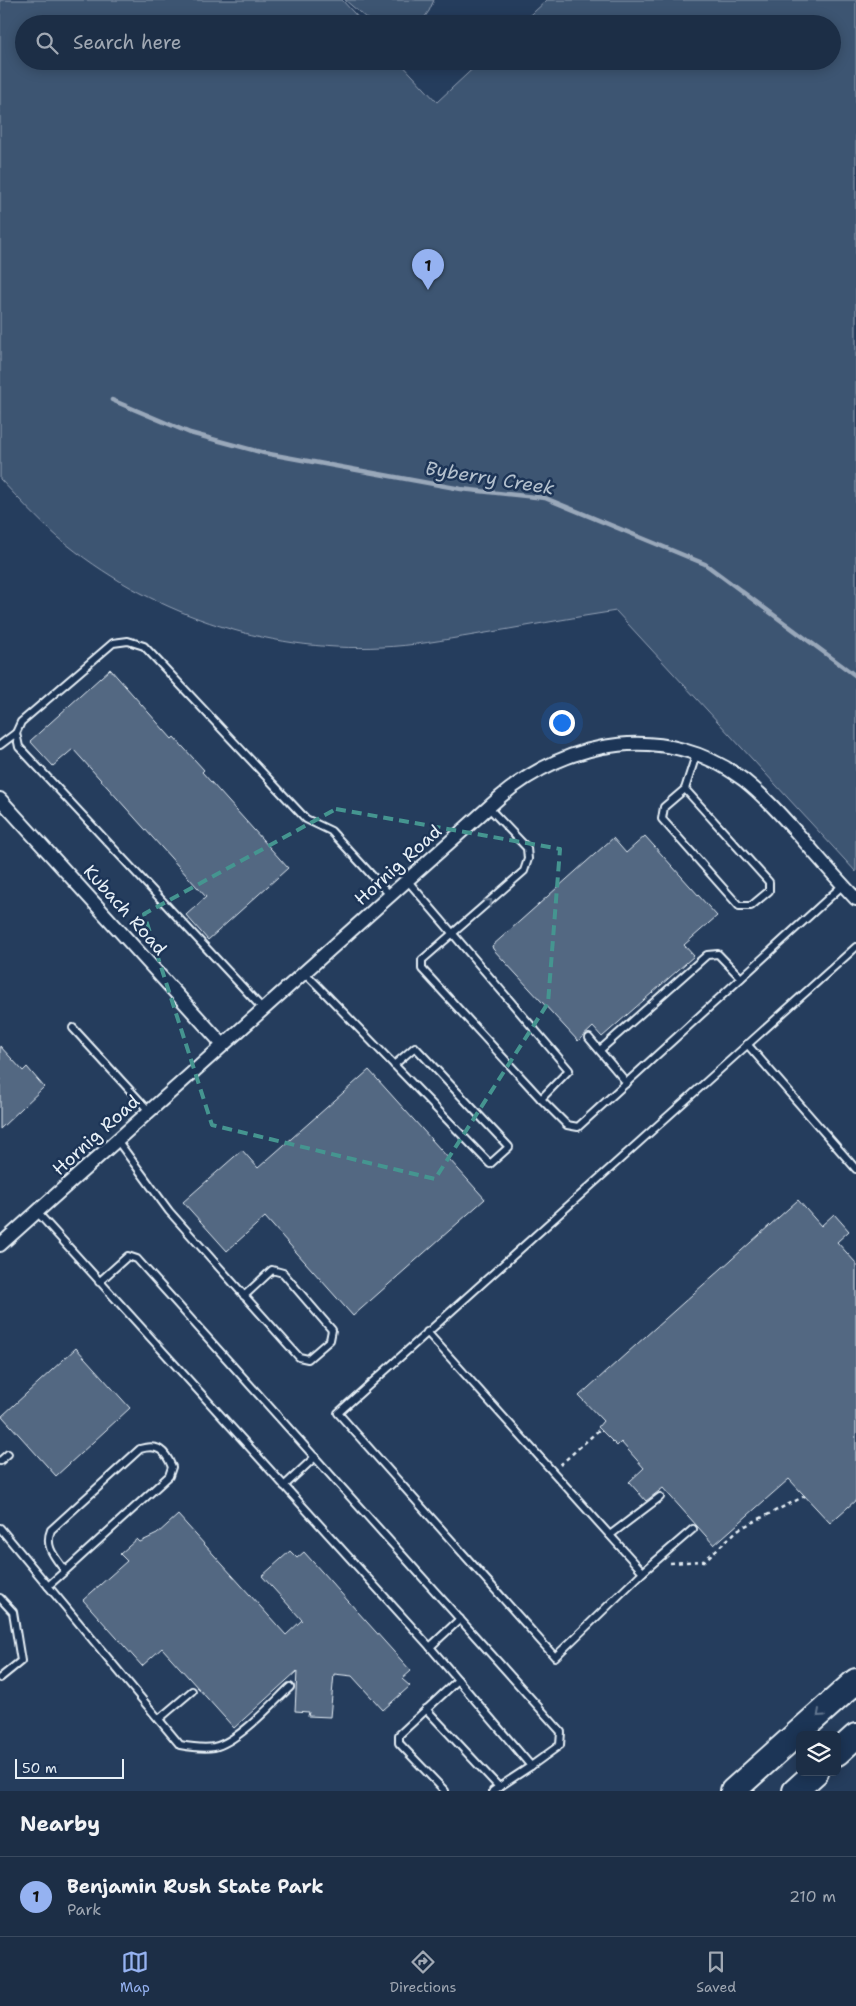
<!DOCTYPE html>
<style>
:root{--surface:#1c2e46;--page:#293a51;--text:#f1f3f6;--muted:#a0a8b3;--line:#3a4a5f;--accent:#95b2f1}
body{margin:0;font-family:"Shantell Sans",sans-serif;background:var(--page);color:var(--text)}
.controls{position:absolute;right:15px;bottom:15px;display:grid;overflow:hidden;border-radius:8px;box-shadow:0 2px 12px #0003}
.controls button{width:45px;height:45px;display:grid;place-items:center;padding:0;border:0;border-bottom:1px solid var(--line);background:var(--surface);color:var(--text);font:25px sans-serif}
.scale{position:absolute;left:15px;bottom:12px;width:109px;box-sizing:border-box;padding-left:5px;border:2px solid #e8f1f8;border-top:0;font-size:14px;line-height:18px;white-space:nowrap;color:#e8f1f8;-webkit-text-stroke:4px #1d3557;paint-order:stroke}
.you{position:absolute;left:561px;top:722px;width:18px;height:18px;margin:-12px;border:4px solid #fff;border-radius:50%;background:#1a73e8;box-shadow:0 0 0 8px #1a73e833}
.badge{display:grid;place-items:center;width:32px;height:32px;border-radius:50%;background:var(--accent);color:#111;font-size:16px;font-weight:700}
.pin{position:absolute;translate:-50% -41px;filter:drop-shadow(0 1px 2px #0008)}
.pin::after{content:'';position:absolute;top:26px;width:18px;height:15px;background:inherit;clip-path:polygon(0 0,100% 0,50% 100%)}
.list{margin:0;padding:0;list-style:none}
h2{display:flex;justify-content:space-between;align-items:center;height:65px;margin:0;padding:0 20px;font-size:21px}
h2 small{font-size:16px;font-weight:400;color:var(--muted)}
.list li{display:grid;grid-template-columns:32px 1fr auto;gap:15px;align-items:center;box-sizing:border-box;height:80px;padding:0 20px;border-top:1px solid var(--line)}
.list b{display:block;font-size:19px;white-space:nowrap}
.list p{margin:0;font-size:16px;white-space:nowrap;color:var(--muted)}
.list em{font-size:16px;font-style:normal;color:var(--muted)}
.icon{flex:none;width:28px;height:28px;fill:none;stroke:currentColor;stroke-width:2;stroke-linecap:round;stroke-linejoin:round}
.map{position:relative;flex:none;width:856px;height:1791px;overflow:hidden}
.search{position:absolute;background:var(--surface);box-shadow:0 2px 12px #0003;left:15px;right:15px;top:15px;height:55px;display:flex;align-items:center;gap:12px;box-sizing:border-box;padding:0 18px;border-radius:28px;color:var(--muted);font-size:19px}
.sheet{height:145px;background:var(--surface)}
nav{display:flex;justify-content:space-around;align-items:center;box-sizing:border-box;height:70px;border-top:1px solid var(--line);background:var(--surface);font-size:14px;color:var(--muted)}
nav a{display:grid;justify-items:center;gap:2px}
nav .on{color:var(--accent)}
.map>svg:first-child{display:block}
.green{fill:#3e5472;stroke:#93a2b5}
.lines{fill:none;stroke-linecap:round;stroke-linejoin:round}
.stream{stroke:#99a8ba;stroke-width:4.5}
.building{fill:#536782;stroke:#e8f1f8}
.lane-casing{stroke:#e8f1f8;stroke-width:10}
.street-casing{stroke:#e8f1f8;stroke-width:16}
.highway-casing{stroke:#e8f1f8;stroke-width:28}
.path{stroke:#e8f1f8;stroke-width:2.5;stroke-dasharray:4 4;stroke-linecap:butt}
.lane{stroke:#1d3557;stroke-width:6}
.street{stroke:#1d3557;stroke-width:12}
.highway{stroke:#1d3557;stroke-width:24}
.oneway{stroke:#64778f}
.marked{fill:none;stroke:#459590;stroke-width:4;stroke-dasharray:10 6;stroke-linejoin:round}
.labels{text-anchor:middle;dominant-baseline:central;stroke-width:5;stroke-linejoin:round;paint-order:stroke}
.street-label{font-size:18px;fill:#e8f1f8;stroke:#1d3557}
.water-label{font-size:19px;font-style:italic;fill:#b4c1ce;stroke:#1d3557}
</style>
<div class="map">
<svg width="856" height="1791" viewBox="0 0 856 1791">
<rect width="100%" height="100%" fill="#253d5d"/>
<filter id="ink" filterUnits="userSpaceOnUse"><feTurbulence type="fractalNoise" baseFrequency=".02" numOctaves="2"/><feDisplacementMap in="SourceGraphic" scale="10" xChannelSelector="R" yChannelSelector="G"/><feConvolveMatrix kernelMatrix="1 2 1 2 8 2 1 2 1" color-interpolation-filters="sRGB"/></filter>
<g filter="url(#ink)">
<g class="green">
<path d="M0,0H342L364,24H24V61H399L437,102L481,61H832V24H521L547,0H856V872L616,611C569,618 522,627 474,635C443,640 412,646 381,647C265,653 147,612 59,538C38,520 19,499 0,479Z"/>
<path d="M345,0H434L429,11L420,24H373Z"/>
</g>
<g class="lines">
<path class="stream" d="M112,400L190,433L264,453L461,489L545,498L705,564L856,676"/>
</g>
<g class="building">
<path d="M110,669L172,739L174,737L204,770L202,772L288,868L208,940L186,915L206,897L73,749L53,766L30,741Z"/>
<path d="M645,836L717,916L684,945L694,956L602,1037L593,1027L578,1041L493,949L492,946L613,838L626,853Z"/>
<path d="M0,1046L23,1071L27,1067L44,1087L0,1129Z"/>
<path d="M369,1070L485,1199L353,1316L265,1217L227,1251L183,1202L242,1150L258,1168Z"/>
<path d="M798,1200L821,1226L834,1214L849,1231L837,1242L856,1263V1500L830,1523L789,1479L714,1545L663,1488L646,1501L629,1482L644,1468L621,1442L617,1446L598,1427L603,1421L579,1396Z"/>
<path d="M76,1348L130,1408L56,1476L2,1416Z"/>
<path d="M178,1515L286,1635L302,1620L262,1576L290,1551L297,1558L304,1552L411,1671L402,1679L410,1686L383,1710L352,1676L334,1674L330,1717L308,1716L309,1712L295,1711L297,1671L234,1728L162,1648L142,1666L83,1600L127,1561L120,1554L137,1539L140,1542L157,1534Z"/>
</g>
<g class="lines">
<defs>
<g id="lane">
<path d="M0,745L16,733"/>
<path d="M685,789L664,807L662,819L739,906H751L769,891V882L685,789L696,755"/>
<path d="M488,807L527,848L528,859L524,871L422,960V969L541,1099"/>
<path d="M407,880L569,1070L541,1099L567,1125L578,1127L843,885"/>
<path d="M304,972L317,985L490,1164L509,1147L415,1047L394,1065"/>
<path d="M263,1009L19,747L16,733L21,722L113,643L128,641L144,646L306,819L331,831L390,895"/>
<path d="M73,1028L149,1111"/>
<path d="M589,1038L627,1083"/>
<path d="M747,1044L856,1169"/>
<path d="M600,1050L707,955L718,954L741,978"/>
<path d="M117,1140L169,1211L299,1357L308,1359L330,1340L332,1330L283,1273L272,1270L244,1296"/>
<path d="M37,1212L430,1647L531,1766L560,1745L561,1732L137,1259L128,1256L99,1282"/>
<path d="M427,1332L643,1572L555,1657L338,1413L856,947"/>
<path d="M0,1461L8,1454"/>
<path d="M284,1486L315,1457"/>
<path d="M0,1528L180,1745C191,1747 203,1749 214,1747C238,1742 272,1704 290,1687"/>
<path d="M610,1535L660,1497"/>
<path d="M643,1572L693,1529"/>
<path d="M48,1586L65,1571L169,1476L172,1467C165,1450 158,1444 140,1449L51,1530C44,1547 55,1557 65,1571"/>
<path d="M0,1598L13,1612L21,1661L0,1678"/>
<path d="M430,1647L460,1619"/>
<path d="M426,1709L499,1787"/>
<path d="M159,1719L192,1691"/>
<path d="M445,1791L399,1743V1735L458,1680"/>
<path d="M493,1791L531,1766"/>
</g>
<g id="street">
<path d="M0,799L223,1045"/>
<path d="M0,1245L499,798C569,738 667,722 744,780C764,796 781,815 798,834C817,856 836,878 856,899"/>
</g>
<g id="highway">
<path d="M837,1753L856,1736"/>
<path d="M733,1791L856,1681"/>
<path d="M795,1791L816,1772"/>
</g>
</defs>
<use href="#lane" class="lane-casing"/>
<use href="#street" class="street-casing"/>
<use href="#highway" class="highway-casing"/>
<g class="path">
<path d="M560,1465L600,1429"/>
<path d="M670,1563L704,1561L739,1529L805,1496"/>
</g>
<use href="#lane" class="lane"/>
<use href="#street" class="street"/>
<use href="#highway" class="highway"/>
</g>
<defs><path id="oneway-chevron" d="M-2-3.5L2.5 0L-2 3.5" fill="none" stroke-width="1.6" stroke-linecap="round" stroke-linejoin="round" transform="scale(1.25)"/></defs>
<g class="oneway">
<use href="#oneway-chevron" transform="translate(489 902) rotate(-42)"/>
<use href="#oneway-chevron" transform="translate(820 1714) rotate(138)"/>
</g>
</g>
<path class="marked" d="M336,809L560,849L548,1003L435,1179L212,1125L144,914Z"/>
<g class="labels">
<g class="street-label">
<text transform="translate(398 865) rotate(-42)">Hornig Road</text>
<text transform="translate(125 910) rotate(48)">Kubach Road</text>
<text transform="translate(96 1135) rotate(-42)">Hornig Road</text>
</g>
<g class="water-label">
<text transform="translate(490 478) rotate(9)">Byberry Creek</text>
</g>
</g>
</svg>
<div class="controls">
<button><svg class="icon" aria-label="layers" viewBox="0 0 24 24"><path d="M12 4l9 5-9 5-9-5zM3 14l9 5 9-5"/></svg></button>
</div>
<div class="scale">50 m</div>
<div class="you"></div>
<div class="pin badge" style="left:428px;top:290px">1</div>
<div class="search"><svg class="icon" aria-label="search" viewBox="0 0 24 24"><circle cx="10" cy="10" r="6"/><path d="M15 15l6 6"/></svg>Search here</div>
</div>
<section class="sheet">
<h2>Nearby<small></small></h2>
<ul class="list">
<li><span class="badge">1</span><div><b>Benjamin Rush State Park</b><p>Park</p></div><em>210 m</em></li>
</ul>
</section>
<nav>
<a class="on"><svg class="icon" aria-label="map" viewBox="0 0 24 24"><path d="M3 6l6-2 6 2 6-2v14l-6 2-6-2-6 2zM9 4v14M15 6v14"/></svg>Map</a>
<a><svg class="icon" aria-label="directions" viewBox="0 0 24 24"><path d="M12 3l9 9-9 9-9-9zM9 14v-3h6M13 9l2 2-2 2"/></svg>Directions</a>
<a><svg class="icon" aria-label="saved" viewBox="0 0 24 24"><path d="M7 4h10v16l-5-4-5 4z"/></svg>Saved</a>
</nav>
